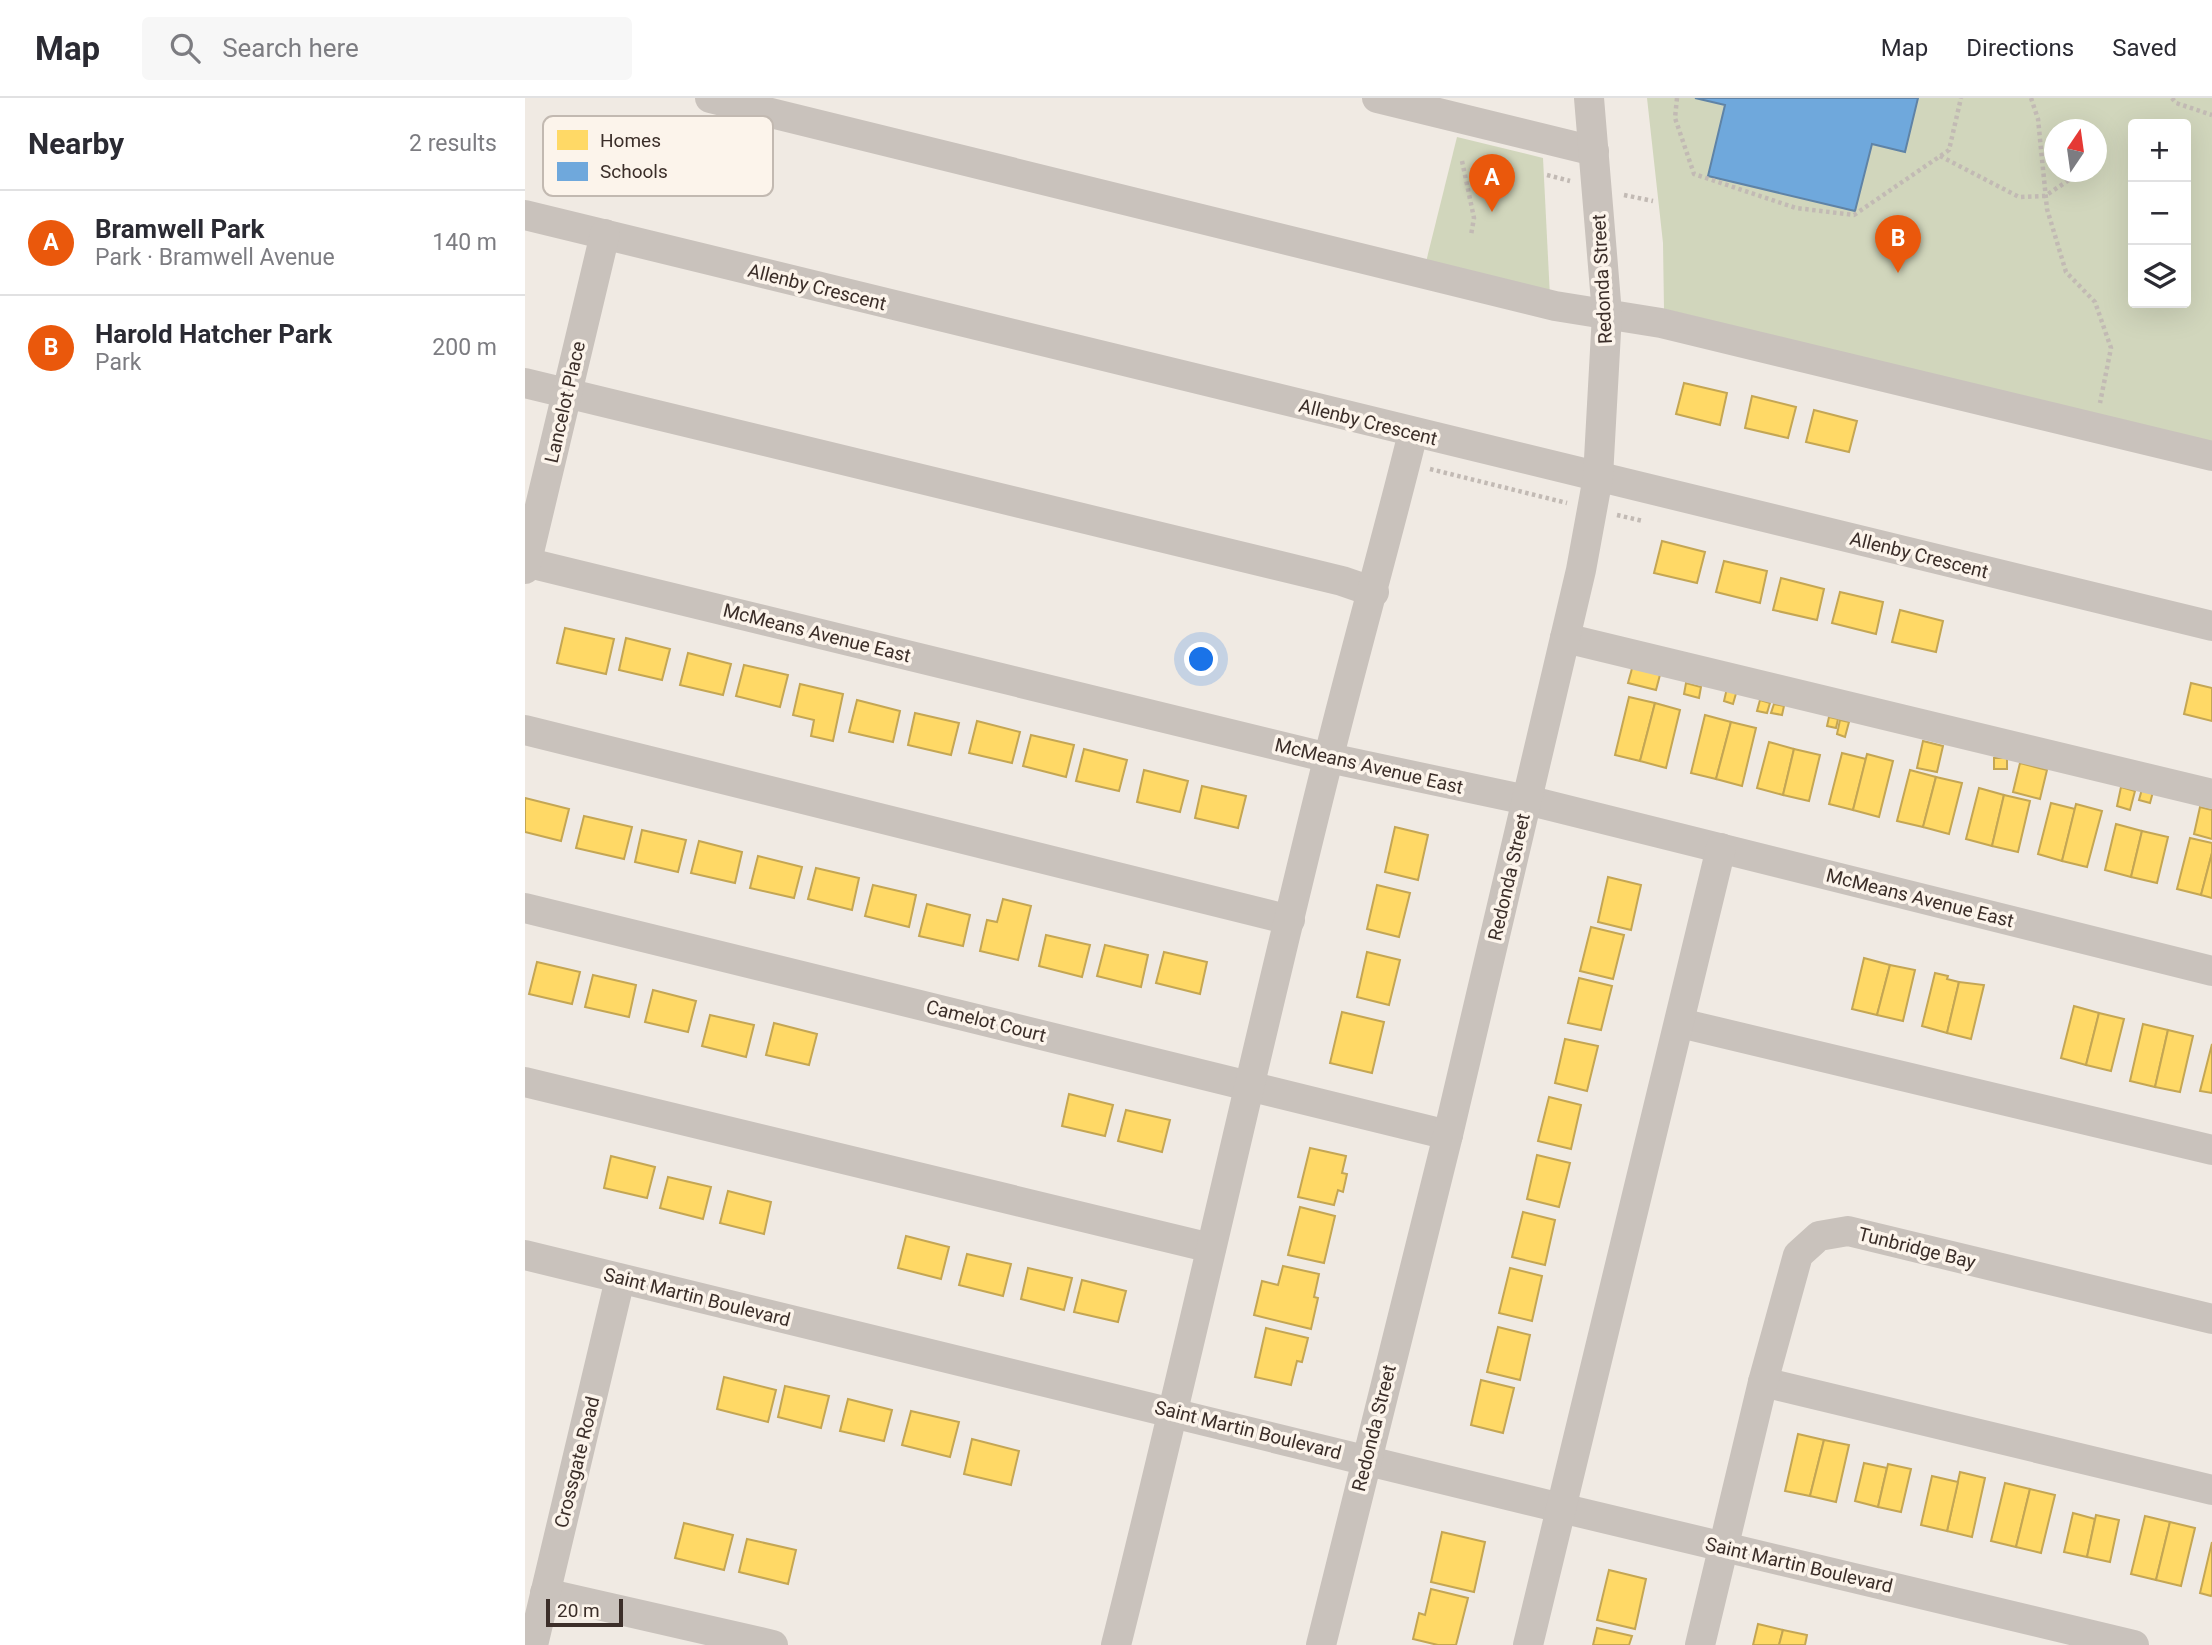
<!DOCTYPE html>
<meta charset="utf-8">
<style>
:root{--surface:#fff;--page:#f7f7f7;--text:#2b2b33;--muted:#7c7c81;--line:#e1e1e2;--accent:#ea580c}
body{margin:0;font-family:Roboto,sans-serif;background:var(--page);color:var(--text)}
.controls{position:absolute;right:21px;top:21px;display:grid;overflow:hidden;border-radius:7px;box-shadow:0 7px 28px #0002}
.controls button{width:63px;height:63px;display:grid;place-items:center;padding:0;border:0;border-bottom:2px solid var(--line);background:var(--surface);color:var(--text);font:35px sans-serif}
.compass{position:absolute;left:1519px;top:21px;width:63px;height:63px;border-radius:50%;background:var(--surface);box-shadow:0 7px 28px #0002;rotate:13deg}
.scale{position:absolute;left:21px;bottom:18px;width:77px;box-sizing:border-box;padding-left:7px;border:4px solid #3b2e29;border-top:0;font-size:19px;line-height:24px;white-space:nowrap;color:#3b2e29;-webkit-text-stroke:5px #fcf4eb;paint-order:stroke}
.you{position:absolute;left:677px;top:562px;width:24px;height:24px;margin:-18px;border:5px solid #fff;border-radius:50%;background:#1a73e8;box-shadow:0 0 0 10px #1a73e833}
.badge{display:grid;place-items:center;width:46px;height:46px;border-radius:50%;background:var(--accent);color:#fff;font-size:23px;font-weight:700}
.pin{position:absolute;translate:-50% -58px;filter:drop-shadow(0 2px 4px #0008)}
.pin::after{content:'';position:absolute;top:37px;width:24px;height:21px;background:inherit;clip-path:polygon(0 0,100% 0,50% 100%)}
.list{margin:0;padding:0;list-style:none}
h2{display:flex;justify-content:space-between;align-items:center;height:91px;margin:0;padding:0 28px;font-size:30px}
h2 small{font-size:23px;font-weight:400;color:var(--muted)}
.list li{display:grid;grid-template-columns:46px 1fr auto;gap:21px;align-items:center;box-sizing:border-box;height:105px;padding:0 28px;border-top:2px solid var(--line)}
.list b{display:block;font-size:26px;white-space:nowrap}
.list p{margin:0;font-size:23px;white-space:nowrap;color:var(--muted)}
.list em{font-size:23px;font-style:normal;color:var(--muted)}
.icon{flex:none;width:38px;height:38px;fill:none;stroke:currentColor;stroke-width:2;stroke-linecap:round;stroke-linejoin:round}
.map{position:relative;flex:none;width:1687px;height:1547px;overflow:hidden}
header{display:flex;align-items:center;gap:42px;box-sizing:border-box;height:98px;padding:0 35px;background:var(--surface);border-bottom:2px solid var(--line)}
header strong{font-size:33px}
nav{display:flex;gap:38px;margin-inline-start:auto;font-size:24px}
.search{width:490px;height:63px;background:var(--page);display:flex;align-items:center;gap:18px;box-sizing:border-box;padding:0 24px;border-radius:7px;color:var(--muted);font-size:26px}
main{display:flex}
aside{flex:1;background:var(--surface)}
.map>svg:first-child{display:block}
.green{fill:#d1d6bc;fill-rule:evenodd}
.homes{fill:#ffd966;stroke:#c4a654;stroke-width:2}
.schools{fill:#6fa8dc;stroke:#5f83a6;stroke-width:2}
.lines{fill:none;stroke-linecap:round;stroke-linejoin:round}
.path{stroke:#c2bab4;stroke-width:4.5;stroke-dasharray:3.5 3.5;stroke-linecap:butt}
.minor{stroke:#c9c2bc;stroke-width:30}
.labels{text-anchor:middle;dominant-baseline:central;stroke-width:7;stroke-linejoin:round;paint-order:stroke}
.street-label{font-size:19px;fill:#3b2e29;stroke:#fcf4eb}
.key{fill:#fcf4eb;stroke:#c2b9b1;stroke-width:2}
.key-label{font-size:19px;fill:#3b2e29}
</style>
<header>
<strong>Map</strong>
<div class="search"><svg class="icon" aria-label="search" viewBox="0 0 24 24"><circle cx="10" cy="10" r="6"/><path d="M15 15l6 6"/></svg>Search here</div>
<nav><a>Map</a><a>Directions</a><a>Saved</a></nav>
</header>
<main>
<aside>
<h2>Nearby<small>2 results</small></h2>
<ul class="list">
<li><span class="badge">A</span><div><b>Bramwell Park</b><p>Park · Bramwell Avenue</p></div><em>140 m</em></li>
<li><span class="badge">B</span><div><b>Harold Hatcher Park</b><p>Park</p></div><em>200 m</em></li>
</ul>
</aside>
<div class="map">
<svg width="1687" height="1547" viewBox="0 0 1687 1547">
<rect width="100%" height="100%" fill="#f0eae3"/>
<g class="green">
<path d="M1122,0H1687V344L1139,211L1138,145ZM1608,26H1661V205H1608ZM1530,32H1572V74H1530Z"/>
<path d="M932,39L1018,60L1025,199L900,168Z"/>
</g>
<g class="homes">
<path d="M1159,285L1202,295L1195,327L1151,316Z"/>
<path d="M1227,298L1271,309L1263,340L1220,330Z"/>
<path d="M1289,312L1332,323L1324,354L1281,344Z"/>
<path d="M1137,443L1180,454L1172,485L1129,475Z"/>
<path d="M1199,463L1242,473L1235,505L1191,494Z"/>
<path d="M1256,480L1299,491L1292,522L1248,512Z"/>
<path d="M1315,494L1358,504L1351,536L1307,525Z"/>
<path d="M1375,512L1418,523L1411,554L1367,544Z"/>
<path d="M40,530L89,541L81,576L32,565Z"/>
<path d="M101,540L145,551L137,582L94,572Z"/>
<path d="M163,555L206,566L198,597L155,587Z"/>
<path d="M219,567L263,577L255,609L211,598Z"/>
<path d="M1108,567L1136,573L1131,592L1103,585Z"/>
<path d="M1161,585L1176,589L1174,600L1159,596Z"/>
<path d="M1666,585L1687,590V623L1659,616Z"/>
<path d="M275,586L318,596L308,643L286,638L289,622L268,617Z"/>
<path d="M1202,590L1212,592L1208,606L1199,603Z"/>
<path d="M1104,599L1130,605L1115,663L1090,657Z"/>
<path d="M332,602L375,613L368,644L324,634Z"/>
<path d="M1235,602L1245,605L1242,615L1232,613Z"/>
<path d="M1130,605L1155,612L1141,670L1115,663Z"/>
<path d="M1249,606L1259,608L1257,617L1246,615Z"/>
<path d="M390,615L434,625L426,657L383,647Z"/>
<path d="M1180,617L1206,624L1191,681L1166,675Z"/>
<path d="M1304,619L1313,621L1311,630L1302,628Z"/>
<path d="M1315,622L1324,624L1320,639L1312,636Z"/>
<path d="M452,623L495,634L487,665L444,655Z"/>
<path d="M1206,624L1231,630L1217,688L1191,681Z"/>
<path d="M506,637L549,647L541,679L498,668Z"/>
<path d="M1398,643L1418,648L1412,674L1392,670Z"/>
<path d="M1244,644L1269,651L1258,697L1232,690Z"/>
<path d="M559,651L602,662L594,693L551,683Z"/>
<path d="M1269,651L1295,657L1284,703L1258,697Z"/>
<path d="M1317,655L1341,661L1328,712L1304,706Z"/>
<path d="M1342,656L1368,663L1354,719L1328,712Z"/>
<rect x="1469" y="660" width="13" height="11"/>
<path d="M1495,665L1522,672L1515,701L1488,694Z"/>
<path d="M619,672L663,683L655,714L612,704Z"/>
<path d="M1385,672L1411,679L1398,729L1372,723Z"/>
<path d="M1411,679L1437,685L1424,736L1398,729Z"/>
<path d="M677,688L721,698L713,730L670,720Z"/>
<path d="M1596,689L1610,693L1605,712L1592,708Z"/>
<path d="M1454,690L1479,697L1467,748L1441,741Z"/>
<path d="M1617,691L1628,694L1625,705L1614,702Z"/>
<path d="M1479,697L1505,703L1493,754L1467,748Z"/>
<path d="M0,700L44,711L36,743L0,734Z"/>
<path d="M1526,705L1550,711L1537,763L1513,756Z"/>
<path d="M1551,706L1577,713L1562,769L1537,763Z"/>
<path d="M1675,709L1687,712V741L1669,736Z"/>
<path d="M59,718L107,729L99,761L51,750Z"/>
<path d="M1591,726L1617,733L1606,779L1580,772Z"/>
<path d="M870,729L903,737L893,782L860,774Z"/>
<path d="M117,732L161,742L153,774L110,764Z"/>
<path d="M1617,733L1643,739L1632,785L1606,779Z"/>
<path d="M1665,740L1687,745V755L1676,797L1652,791Z"/>
<path d="M174,743L217,754L210,785L166,775Z"/>
<path d="M1687,755V800L1676,797Z"/>
<path d="M233,758L277,769L269,800L225,790Z"/>
<path d="M291,770L334,780L327,812L283,801Z"/>
<path d="M1083,779L1116,787L1106,832L1073,824Z"/>
<path d="M348,787L391,797L384,829L340,818Z"/>
<path d="M852,787L885,795L874,839L842,831Z"/>
<path d="M478,801L506,808L493,862L455,853L462,822L472,824Z"/>
<path d="M402,806L445,817L438,848L394,838Z"/>
<path d="M1066,829L1099,837L1088,881L1055,873Z"/>
<path d="M521,837L565,847L557,879L514,868Z"/>
<path d="M580,847L623,857L616,889L572,878Z"/>
<path d="M639,854L682,864L675,896L631,885Z"/>
<path d="M842,854L875,862L864,907L832,899Z"/>
<path d="M1339,860L1365,867L1352,917L1327,911Z"/>
<path d="M12,864L55,874L47,906L4,896Z"/>
<path d="M1365,867L1390,872L1378,923L1352,917Z"/>
<path d="M1410,875L1423,878L1422,881L1434,884L1422,935L1397,928Z"/>
<path d="M68,877L111,887L104,919L60,909Z"/>
<path d="M1054,880L1087,888L1076,932L1043,925Z"/>
<path d="M1434,884L1459,887L1446,941L1422,935Z"/>
<path d="M128,892L171,903L163,934L120,924Z"/>
<path d="M1549,908L1574,915L1561,967L1536,960Z"/>
<path d="M817,914L859,924L847,975L805,965Z"/>
<path d="M1574,915L1599,921L1586,973L1561,967Z"/>
<path d="M185,917L229,927L221,959L177,948Z"/>
<path d="M249,925L292,936L284,967L241,957Z"/>
<path d="M1618,926L1643,932L1630,989L1605,983Z"/>
<path d="M1643,932L1668,938L1655,994L1630,989Z"/>
<path d="M1040,941L1073,948L1062,993L1030,985Z"/>
<path d="M1687,946V995L1675,993Z"/>
<path d="M544,996L588,1007L580,1038L537,1028Z"/>
<path d="M1024,999L1056,1007L1046,1051L1013,1043Z"/>
<path d="M601,1012L645,1022L637,1054L593,1043Z"/>
<path d="M785,1050L821,1058L817,1075L822,1076L818,1094L813,1092L809,1107L773,1099Z"/>
<path d="M1012,1057L1045,1065L1034,1109L1002,1101Z"/>
<path d="M86,1058L130,1069L122,1100L79,1090Z"/>
<path d="M143,1079L186,1089L178,1121L135,1110Z"/>
<path d="M203,1093L246,1104L239,1136L195,1125Z"/>
<path d="M775,1109L810,1118L799,1165L763,1157Z"/>
<path d="M998,1114L1030,1122L1020,1167L987,1159Z"/>
<path d="M381,1138L424,1149L416,1181L373,1170Z"/>
<path d="M442,1156L486,1166L478,1198L434,1187Z"/>
<path d="M758,1168L794,1176L789,1199L793,1200L786,1231L729,1217L737,1183L753,1187Z"/>
<path d="M503,1170L547,1180L539,1212L496,1201Z"/>
<path d="M985,1170L1017,1178L1007,1223L974,1215Z"/>
<path d="M557,1182L601,1193L593,1224L549,1214Z"/>
<path d="M973,1229L1005,1237L995,1282L962,1274Z"/>
<path d="M741,1230L783,1240L777,1264L772,1263L766,1287L730,1279Z"/>
<path d="M199,1279L251,1292L243,1324L192,1311Z"/>
<path d="M956,1282L989,1290L978,1335L946,1327Z"/>
<path d="M260,1288L304,1298L296,1330L253,1319Z"/>
<path d="M323,1301L367,1312L359,1343L315,1333Z"/>
<path d="M386,1313L434,1324L425,1359L377,1347Z"/>
<path d="M1273,1336L1299,1342L1285,1398L1260,1393Z"/>
<path d="M447,1341L494,1353L486,1387L439,1376Z"/>
<path d="M1299,1342L1324,1347L1311,1404L1285,1398Z"/>
<path d="M1339,1365L1362,1370L1353,1409L1330,1403Z"/>
<path d="M1363,1366L1386,1371L1376,1414L1353,1409Z"/>
<path d="M1435,1374L1460,1380L1447,1439L1422,1433Z"/>
<path d="M1407,1378L1433,1384L1422,1433L1396,1427Z"/>
<path d="M1480,1385L1505,1391L1491,1449L1466,1443Z"/>
<path d="M1505,1391L1530,1397L1516,1455L1491,1449Z"/>
<path d="M1548,1415L1570,1421L1562,1459L1539,1454Z"/>
<path d="M1571,1417L1594,1422L1585,1464L1562,1459Z"/>
<path d="M1620,1418L1645,1424L1631,1482L1606,1476Z"/>
<path d="M1645,1424L1670,1430L1656,1488L1631,1482Z"/>
<path d="M159,1425L208,1437L199,1472L150,1460Z"/>
<path d="M917,1434L960,1444L949,1494L906,1484Z"/>
<path d="M222,1441L271,1452L263,1486L214,1474Z"/>
<path d="M1687,1444V1496L1686,1498L1675,1495Z"/>
<path d="M1084,1472L1121,1481L1110,1531L1072,1522Z"/>
<path d="M906,1491L943,1500L931,1547H913L888,1541L894,1515L900,1517Z"/>
<path d="M1233,1526L1258,1532L1254,1547H1228Z"/>
<path d="M1072,1530L1107,1538L1104,1547H1068Z"/>
<path d="M1258,1532L1282,1537L1280,1547H1254Z"/>
</g>
<path class="schools" d="M1170,0H1393L1380,54L1347,46L1330,113L1183,78L1200,7Z"/>
<g class="lines">
<g class="path">
<path d="M1152,0L1150,20L1169,76L1271,110L1329,117L1424,52L1436,0"/>
<path d="M1506,0L1513,21L1522,111L1541,174L1570,204L1586,250L1575,305"/>
<path d="M1647,0L1651,5L1687,17"/>
<path d="M1415,58L1494,99L1520,98L1556,74"/>
<path d="M937,63L949,120L946,137"/>
<path d="M1022,77L1045,83"/>
<path d="M1099,97L1128,103"/>
<path d="M905,371L1042,405"/>
<path d="M1092,417L1118,423"/>
</g>
<g class="minor">
<path d="M185,0L1030,208L1136,225L1687,358"/>
<path d="M852,0L1069,53"/>
<path d="M0,117L1687,528"/>
<path d="M0,285L817,483L849,494"/>
<path d="M0,464L804,660L1002,702L1687,873"/>
<path d="M0,471L80,136"/>
<path d="M1040,540L1687,696"/>
<path d="M0,632L765,822"/>
<path d="M0,810L923,1037"/>
<path d="M1155,925L1687,1052"/>
<path d="M0,984L686,1150"/>
<path d="M0,1157L1036,1410L1609,1547"/>
<path d="M1238,1284L1687,1392"/>
<path d="M20,1495L248,1547"/>
<path d="M8,1547L95,1181"/>
<path d="M591,1547C665,1253 729,957 803,662C830,553 861,444 888,335"/>
<path d="M796,1547L923,1037L1056,472L1073,379L1082,216L1064,0"/>
<path d="M1003,1547L1196,750"/>
<path d="M1175,1547L1238,1284L1273,1157L1294,1138L1323,1133L1687,1221"/>
</g>
</g>
<g class="labels">
<g class="street-label">
<text transform="translate(1077 181) rotate(-93)">Redonda Street</text>
<text transform="translate(292 189) rotate(14)">Allenby Crescent</text>
<text transform="translate(40 304) rotate(-77)">Lancelot Place</text>
<text transform="translate(843 324) rotate(14)">Allenby Crescent</text>
<text transform="translate(1394 457) rotate(14)">Allenby Crescent</text>
<text transform="translate(292 535) rotate(14)">McMeans Avenue East</text>
<text transform="translate(844 668) rotate(13)">McMeans Avenue East</text>
<text transform="translate(984 779) rotate(-77)">Redonda Street</text>
<text transform="translate(1395 800) rotate(14)">McMeans Avenue East</text>
<text transform="translate(461 923) rotate(14)">Camelot Court</text>
<text transform="translate(1392 1150) rotate(14)">Tunbridge Bay</text>
<text transform="translate(172 1199) rotate(14)">Saint Martin Boulevard</text>
<text transform="translate(849 1330) rotate(-76)">Redonda Street</text>
<text transform="translate(723 1332) rotate(14)">Saint Martin Boulevard</text>
<text transform="translate(52 1364) rotate(-76)">Crossgate Road</text>
<text transform="translate(1274 1467) rotate(13)">Saint Martin Boulevard</text>
</g>
</g>
<rect x="18" y="18" width="230" height="80" rx="10" class="key"/>
<rect x="32" y="32" width="31" height="20" fill="#ffd966"/>
<rect x="32" y="64" width="31" height="19" fill="#6fa8dc"/>
<g class="key-label">
<text x="75" y="49">Homes</text>
<text x="75" y="80">Schools</text>
</g>
</svg>
<div class="controls">
<button>+</button>
<button>−</button>
<button><svg class="icon" aria-label="layers" viewBox="0 0 24 24"><path d="M12 4l9 5-9 5-9-5zM3 14l9 5 9-5"/></svg></button>
</div>
<svg class="compass" viewBox="-18 -18 36 36"><path d="M0-13l5 13h-10z" fill="#e53935"/><path d="M0 13l5-13h-10z" fill="#7c7c81"/></svg>
<div class="scale">20 m</div>
<div class="you"></div>
<div class="pin badge" style="left:967px;top:114px">A</div>
<div class="pin badge" style="left:1373px;top:175px">B</div>
</div>
</main>
